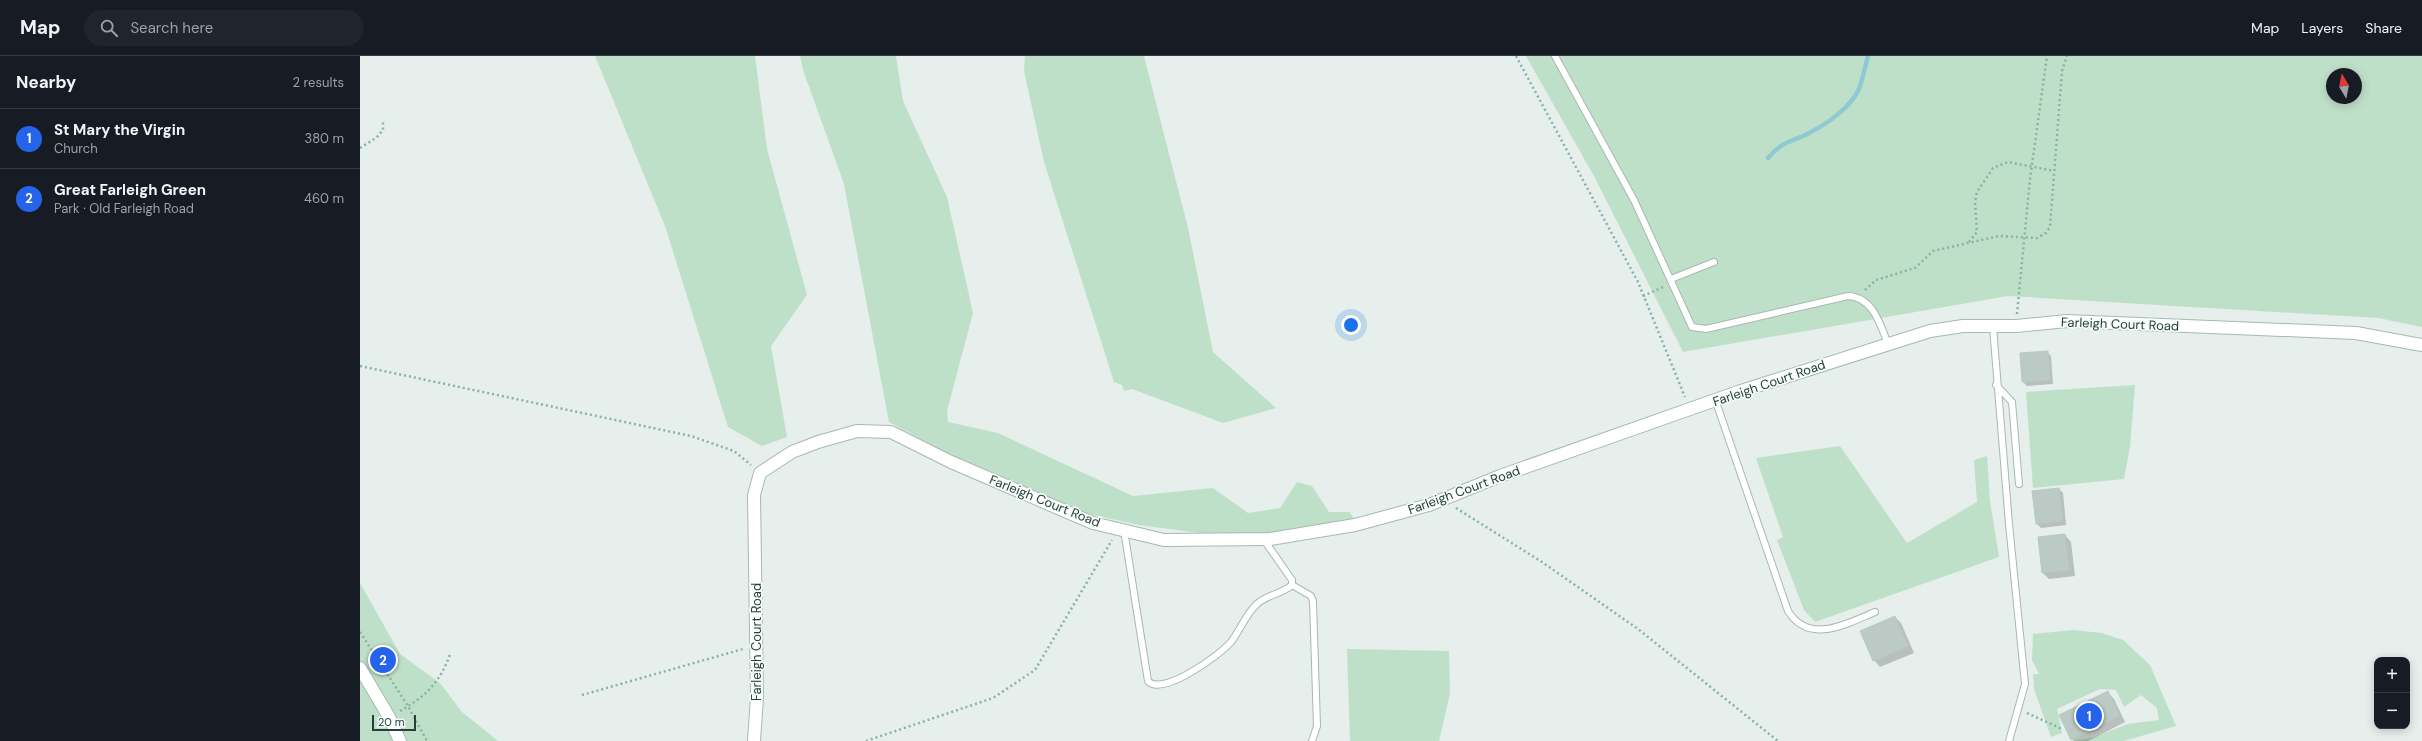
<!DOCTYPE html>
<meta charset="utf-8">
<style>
:root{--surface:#171b24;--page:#20242c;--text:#f1f3f6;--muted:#9ea1a6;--line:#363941;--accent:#2563eb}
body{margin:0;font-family:"DM Sans",sans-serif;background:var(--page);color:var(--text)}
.controls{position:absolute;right:12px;bottom:12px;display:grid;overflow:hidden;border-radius:8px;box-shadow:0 2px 10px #0003}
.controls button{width:36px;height:36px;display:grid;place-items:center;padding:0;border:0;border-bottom:1px solid var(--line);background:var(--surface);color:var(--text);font:20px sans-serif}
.compass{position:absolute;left:1966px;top:12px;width:36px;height:36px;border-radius:50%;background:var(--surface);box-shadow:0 2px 10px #0003;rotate:350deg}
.scale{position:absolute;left:12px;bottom:10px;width:44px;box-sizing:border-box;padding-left:4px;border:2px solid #24423a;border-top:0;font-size:11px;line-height:14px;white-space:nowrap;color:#24423a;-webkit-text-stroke:3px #f7fbf9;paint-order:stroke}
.you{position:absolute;left:991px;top:269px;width:14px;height:14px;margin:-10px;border:3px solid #fff;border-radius:50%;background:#1a73e8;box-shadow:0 0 0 6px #1a73e833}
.badge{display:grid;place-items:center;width:26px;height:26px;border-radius:50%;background:var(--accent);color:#fff;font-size:13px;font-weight:700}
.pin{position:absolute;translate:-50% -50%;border:2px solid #fff;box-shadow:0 1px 4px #0006}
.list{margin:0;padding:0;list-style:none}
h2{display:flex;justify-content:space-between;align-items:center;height:52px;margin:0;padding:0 16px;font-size:17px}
h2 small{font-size:13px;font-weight:400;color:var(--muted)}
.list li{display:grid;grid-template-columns:26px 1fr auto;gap:12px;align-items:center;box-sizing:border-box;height:60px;padding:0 16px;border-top:1px solid var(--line)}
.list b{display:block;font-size:15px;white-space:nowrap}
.list p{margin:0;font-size:13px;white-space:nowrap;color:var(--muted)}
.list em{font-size:13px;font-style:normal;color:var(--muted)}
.icon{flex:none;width:22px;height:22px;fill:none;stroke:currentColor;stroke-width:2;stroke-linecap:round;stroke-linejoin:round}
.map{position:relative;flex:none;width:2062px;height:685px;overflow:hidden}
header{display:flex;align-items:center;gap:24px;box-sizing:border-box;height:56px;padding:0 20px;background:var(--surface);border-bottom:1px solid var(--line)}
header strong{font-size:19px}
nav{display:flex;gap:22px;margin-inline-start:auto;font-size:14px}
.search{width:280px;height:36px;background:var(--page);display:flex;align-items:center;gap:10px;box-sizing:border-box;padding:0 14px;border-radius:22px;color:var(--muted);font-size:15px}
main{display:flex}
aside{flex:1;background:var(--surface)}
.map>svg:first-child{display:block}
.green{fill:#bfe0c8;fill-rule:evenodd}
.shadow{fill:#0003}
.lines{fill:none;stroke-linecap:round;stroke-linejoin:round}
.stream{stroke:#8ec9d4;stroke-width:4.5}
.building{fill:#bbcac4;stroke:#b8c9c2}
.lane-casing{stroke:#a8b8b2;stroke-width:8}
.street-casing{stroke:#a8b8b2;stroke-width:14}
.secondary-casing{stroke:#a4bbb3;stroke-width:14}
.path{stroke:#86b3a5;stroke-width:2.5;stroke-dasharray:2 3;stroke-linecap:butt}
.lane{stroke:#fff;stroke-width:6}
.street{stroke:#fff;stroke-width:12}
.secondary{stroke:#fff;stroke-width:12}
.labels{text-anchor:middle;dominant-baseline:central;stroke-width:3.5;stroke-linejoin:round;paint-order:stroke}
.street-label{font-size:13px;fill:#24423a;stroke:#f7fbf9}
</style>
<header>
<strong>Map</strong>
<div class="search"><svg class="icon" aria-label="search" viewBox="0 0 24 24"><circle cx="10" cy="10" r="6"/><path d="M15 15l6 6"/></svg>Search here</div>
<nav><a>Map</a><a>Layers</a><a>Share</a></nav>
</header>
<main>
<aside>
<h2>Nearby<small>2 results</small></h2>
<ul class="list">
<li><span class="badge">1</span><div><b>St Mary the Virgin</b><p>Church</p></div><em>380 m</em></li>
<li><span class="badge">2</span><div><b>Great Farleigh Green</b><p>Park · Old Farleigh Road</p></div><em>460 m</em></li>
</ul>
</aside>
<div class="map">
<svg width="2062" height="685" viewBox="0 0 2062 685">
<rect width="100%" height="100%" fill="#e6efeb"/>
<g class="green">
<path d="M235,0H395L407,93L447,239L411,290L427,381L402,390L368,371L305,170Z"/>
<path d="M440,0H536L543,45L587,141L613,257L587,355L588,366L638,377L773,440L853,432L888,457L920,452L937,426L952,430L969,456H990L995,465L915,477L847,478L779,469L724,457L591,399L529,366L484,128L443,14Z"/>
<path d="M665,0H784L828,172L853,296L916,352L863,367L772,333L764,335L762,329L754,326L684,106L664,15Z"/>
<path d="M1166,0H2062V271L2018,262L1648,240L1323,296L1235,122ZM1972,18H1996V42H1972Z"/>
<path d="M1775,329L1770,391L1764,423L1673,432L1666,336Z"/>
<path d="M1480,390L1547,487L1617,446L1614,404L1627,400L1630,445L1639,501L1455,566L1444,554L1417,484L1423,481L1396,402Z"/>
<path d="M0,527L40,598L80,627L102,656L138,685H0Z"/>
<path d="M1713,574L1742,577L1763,584L1790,609L1816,670L1764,685H1711L1731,682L1768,668L1799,664L1797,652L1781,639L1764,651L1756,634L1740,633L1697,653L1702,677L1691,681L1674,633L1673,618H1679L1672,604L1673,578Z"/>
<path d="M987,593L1089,595L1090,637L1079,685H990Z"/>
</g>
<g class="shadow">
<path d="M1687,296L1691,300L1693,328L1667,330L1663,326Z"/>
<path d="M1699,433L1703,437L1706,469L1681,472L1677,468Z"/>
<path d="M1705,479L1711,486L1715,520L1689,523L1683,517Z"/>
<path d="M1535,561L1541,567L1554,597L1520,611L1514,604Z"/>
<path d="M1747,636L1754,643L1765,666L1728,685H1714L1712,683Z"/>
</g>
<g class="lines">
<path class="stream" d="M1408,102C1422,85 1432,86 1449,77C1467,68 1491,51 1499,33C1503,22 1505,11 1508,0"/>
</g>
<g class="building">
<path d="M1688,295L1690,324L1662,326L1660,297Z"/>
<path d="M1699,432L1703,465L1676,468L1672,435Z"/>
<path d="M1705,478L1709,514L1682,517L1678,481Z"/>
<path d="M1535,560L1548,590L1513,605L1500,575Z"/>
<path d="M1748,635L1760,660L1711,684L1699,659Z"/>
</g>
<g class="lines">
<defs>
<g id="lane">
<path d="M1195,0L1274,144L1332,271L1346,273L1488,240C1513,241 1520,268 1528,288"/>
<path d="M1311,223L1354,206"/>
<path d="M1633,271L1649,468L1665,628L1649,685"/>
<path d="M1636,329L1652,346L1659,428"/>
<path d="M1356,346L1428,555C1449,589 1486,568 1515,556"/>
<path d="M764,474L788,625C802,641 860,599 871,586C880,574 886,558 897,548C906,539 922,538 932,529V524L904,484"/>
<path d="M932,529L951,540L953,545L957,670L952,685"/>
</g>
<path id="street" d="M394,685L397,641L394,439L400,417L432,396L458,386L497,375L531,376L591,406L733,467L804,484L910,483L995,469L1069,449L1140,420L1378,336L1570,275L1603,270H1656L1707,265L1996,277L2062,289"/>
<path id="secondary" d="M0,612L29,661L40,685"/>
</defs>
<use href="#lane" class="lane-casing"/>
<use href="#street" class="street-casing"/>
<use href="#secondary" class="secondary-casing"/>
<g class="path">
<path d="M1156,0L1278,226L1325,341"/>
<path d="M0,92L16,82L23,74V65"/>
<path d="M1609,186L1617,176L1615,146L1617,136L1633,112L1648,106L1694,115"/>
<path d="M1505,234L1516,224L1555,212L1573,195L1639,180L1677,182L1686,177L1690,171L1702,15L1707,0"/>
<path d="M1283,240L1303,231"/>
<path d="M1657,258L1670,123L1687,0"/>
<path d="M0,310L331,380L374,395L391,409"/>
<path d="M1096,452L1182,506L1278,573L1418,685"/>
<path d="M0,576L48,650L67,685"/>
<path d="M222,639L383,593"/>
<path d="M40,655C68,639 80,626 91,596"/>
<path d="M1667,657L1702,673"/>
<path d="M506,685L633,642L675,614L752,484"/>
</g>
<use href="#lane" class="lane"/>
<use href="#street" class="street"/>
<use href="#secondary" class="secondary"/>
</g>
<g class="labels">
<g class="street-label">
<text transform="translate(1760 268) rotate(2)">Farleigh Court Road</text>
<text transform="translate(1409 327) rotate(-19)">Farleigh Court Road</text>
<text transform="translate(1104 434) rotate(-20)">Farleigh Court Road</text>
<text transform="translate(685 445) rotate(22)">Farleigh Court Road</text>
<text transform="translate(396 586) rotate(-90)">Farleigh Court Road</text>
</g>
</g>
</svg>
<div class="controls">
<button>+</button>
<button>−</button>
</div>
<svg class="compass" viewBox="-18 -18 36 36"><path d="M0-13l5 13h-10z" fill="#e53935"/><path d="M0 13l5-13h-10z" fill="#9ea1a6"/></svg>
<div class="scale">20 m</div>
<div class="you"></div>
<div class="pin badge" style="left:1729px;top:660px">1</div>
<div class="pin badge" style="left:23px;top:604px">2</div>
</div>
</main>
